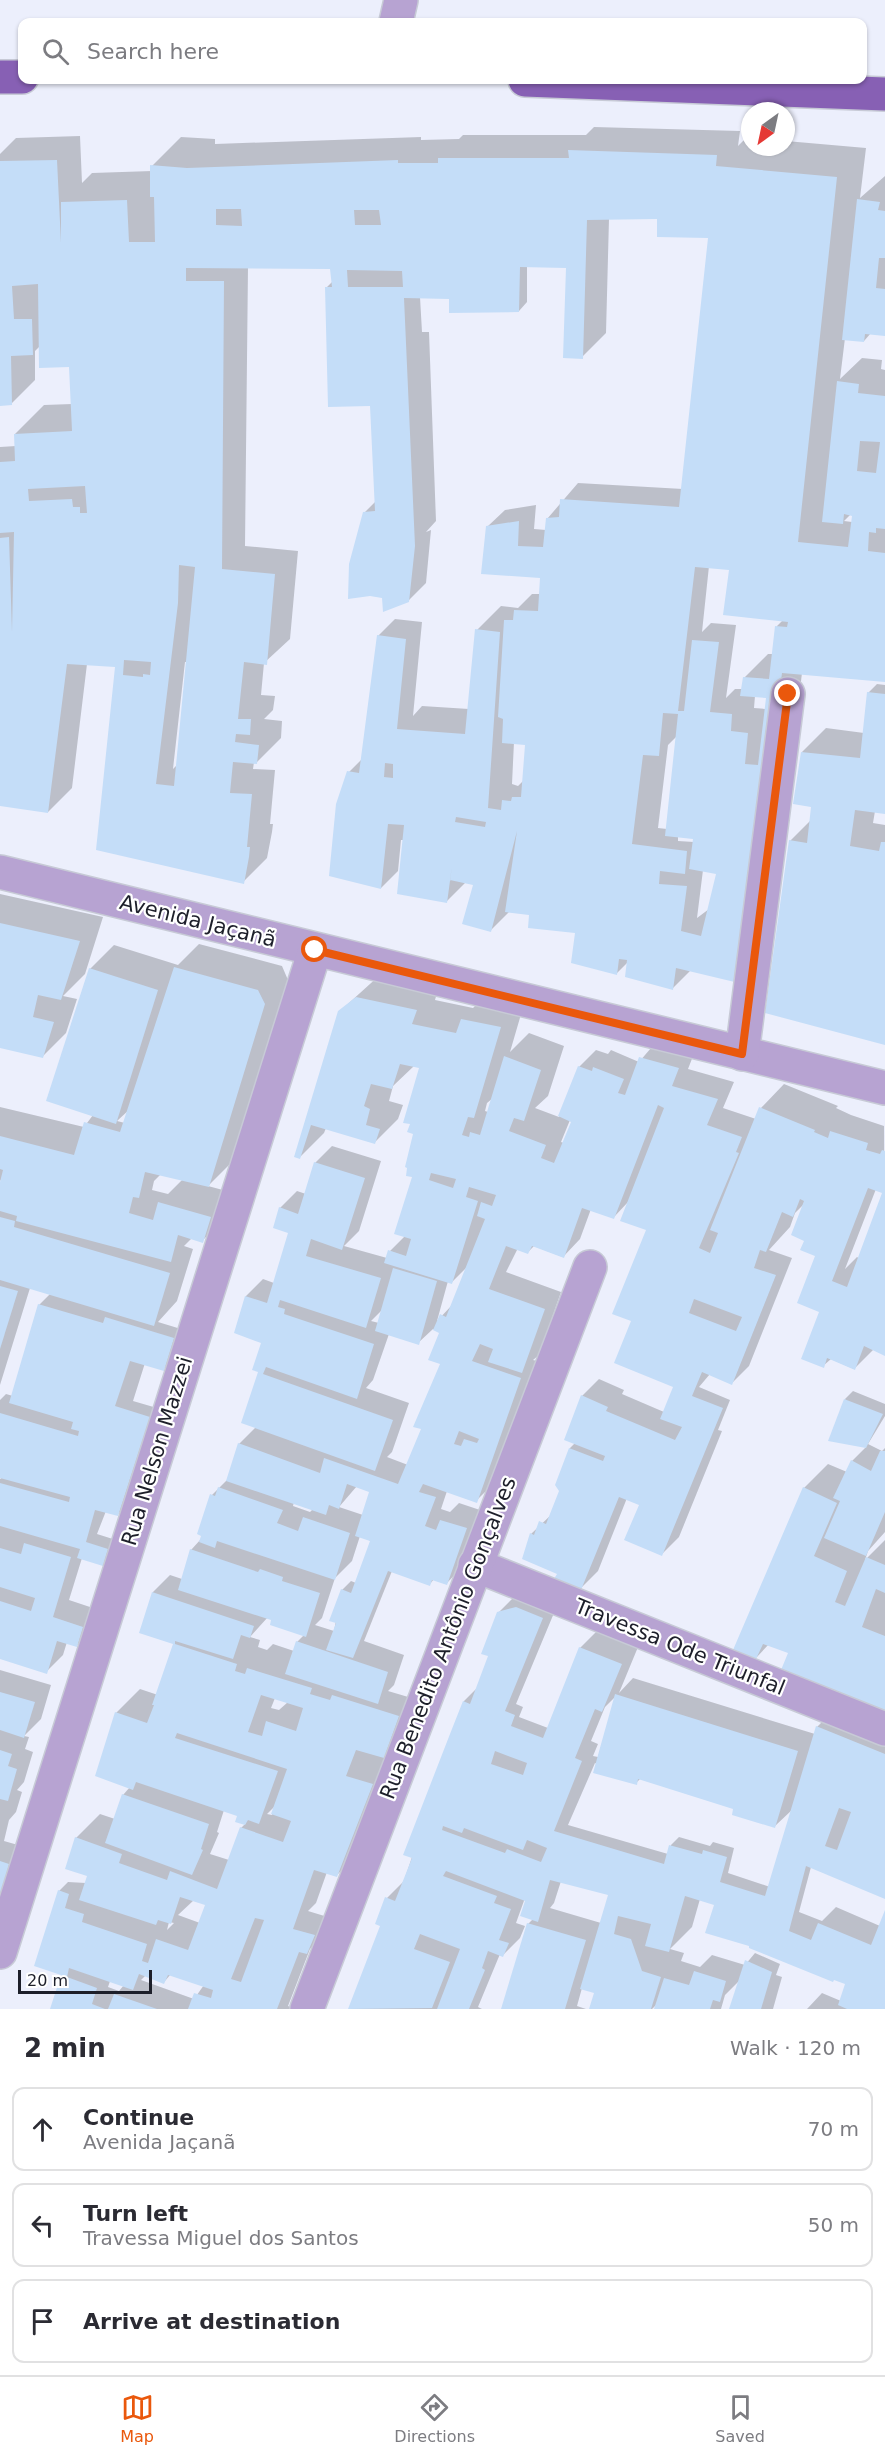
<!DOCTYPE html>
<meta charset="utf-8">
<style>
:root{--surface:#fff;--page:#f2f2f3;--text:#2b2b33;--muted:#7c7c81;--line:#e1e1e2;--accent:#ea580c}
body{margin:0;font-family:"DejaVu Sans",sans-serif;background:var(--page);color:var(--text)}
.compass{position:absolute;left:741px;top:102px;width:54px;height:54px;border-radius:50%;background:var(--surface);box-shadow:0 2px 4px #0004;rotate:213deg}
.scale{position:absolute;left:18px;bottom:15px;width:134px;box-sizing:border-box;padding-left:6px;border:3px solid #1d1f2a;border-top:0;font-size:16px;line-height:21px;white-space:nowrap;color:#1d1f2a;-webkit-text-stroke:4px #fff;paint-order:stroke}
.stop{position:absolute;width:18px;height:18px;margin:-14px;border:4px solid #ea580c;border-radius:50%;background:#fff}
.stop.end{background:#ea580c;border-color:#fff;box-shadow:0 2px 6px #0008}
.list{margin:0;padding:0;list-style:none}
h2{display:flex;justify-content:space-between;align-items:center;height:78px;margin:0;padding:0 24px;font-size:26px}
h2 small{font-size:20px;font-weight:400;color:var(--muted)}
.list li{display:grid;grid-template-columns:39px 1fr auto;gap:18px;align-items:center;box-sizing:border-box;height:84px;margin:0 12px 12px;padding:0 12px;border:2px solid var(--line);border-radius:12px}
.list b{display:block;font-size:22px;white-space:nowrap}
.list p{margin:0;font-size:20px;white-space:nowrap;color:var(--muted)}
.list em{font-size:20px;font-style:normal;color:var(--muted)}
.icon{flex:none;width:33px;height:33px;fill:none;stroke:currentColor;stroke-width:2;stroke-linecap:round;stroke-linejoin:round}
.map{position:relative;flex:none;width:885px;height:2009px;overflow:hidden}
.search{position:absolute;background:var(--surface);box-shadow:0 2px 4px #0004;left:18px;right:18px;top:18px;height:66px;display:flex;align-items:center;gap:15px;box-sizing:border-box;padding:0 21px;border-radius:12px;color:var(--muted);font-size:22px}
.sheet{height:366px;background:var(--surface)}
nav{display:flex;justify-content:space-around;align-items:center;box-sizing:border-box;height:84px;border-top:2px solid var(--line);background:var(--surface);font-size:16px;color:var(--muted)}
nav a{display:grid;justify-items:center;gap:3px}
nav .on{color:var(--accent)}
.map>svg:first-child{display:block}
.shadow{fill:#0003;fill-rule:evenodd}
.building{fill:#c4ddf8;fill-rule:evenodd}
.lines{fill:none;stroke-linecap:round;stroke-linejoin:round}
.minor-casing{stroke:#c7cad6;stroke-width:36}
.major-casing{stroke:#c7cad6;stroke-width:36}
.minor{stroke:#b7a3d2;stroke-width:33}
.major{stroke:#8760b4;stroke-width:33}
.route{stroke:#ea580c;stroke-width:8}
.labels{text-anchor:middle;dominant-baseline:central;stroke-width:4.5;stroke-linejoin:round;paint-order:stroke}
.street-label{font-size:21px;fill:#1d1f2a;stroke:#fff}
</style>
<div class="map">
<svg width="885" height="2009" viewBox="0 0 885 2009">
<rect width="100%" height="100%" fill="#eceffc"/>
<g class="shadow">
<path d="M594,127L740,131L738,146L746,138H750V147H786V141L866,148L860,198L885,176V335L871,333L864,341L845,338L840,379L862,358L882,360L881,369L885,370V680L802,673L767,959L690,971L673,988L628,962L616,974L577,932L530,914L510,911L490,931L475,884L466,882L447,901L404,840H401L398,871L381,888L349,772L363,758L378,636L395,619L422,622L413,716L422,706L469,709L477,630L501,606L518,608L532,594H540L542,574L487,527L505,510L536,505L534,529L546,530L547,519L578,483L683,489L710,237L659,218L609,219L606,333L582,357L567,267L527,265V302L519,311L451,312L450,298L420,297L422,332H429L436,521L426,532L431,530L426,583L409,600L383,596L364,513L376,501L371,404L327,287L333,281L331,268L248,267L245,546L298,551L290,639L264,663L261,695L275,696L273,710L264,719L282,721L281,738L257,762H254L253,769L275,770L270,824H273L272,832L267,858L243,882L97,849L116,665L87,664L72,788L48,812L0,805V447L16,446L15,434L44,405L72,404L71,366L40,346L35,351V380L11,404H0V154L16,138L80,136L82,183L92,173L152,171V166L181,137L215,139V144L421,137V140L459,139L463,135H586ZM851,514H853L852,522L844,521ZM709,566L732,568L783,620L777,626L773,654H768L744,678L743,689H735L726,698L736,625L711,623L702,632ZM185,662H187L177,765L173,769ZM755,696L767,697L766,709L754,708ZM677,736L667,829L658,828L668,745ZM527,741L524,780L518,786L512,784L514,742ZM678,836L695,837L694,842L678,841ZM703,870L718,873L709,909L697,918Z"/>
<path d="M877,684L885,685V811H875L873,823L885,825V1043L790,841L811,820L813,806L802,752L826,728L864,733L868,693Z"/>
<path d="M0,894L103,917L85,974L63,996L77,999L66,1033L42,1057L0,1046Z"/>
<path d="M199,944L282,966L288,980L232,1162L208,1186L234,1193L226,1217L202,1241L192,1238L184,1246L193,1249L177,1301L158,1322L181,1329L172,1360L163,1369L145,1363L133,1401L157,1408L135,1497L118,1514L106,1511L97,1534L116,1540L111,1556L102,1565L82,1558L69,1600L99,1610L94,1628L77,1645L67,1642L63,1655L46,1672L0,1658V1479L3,1477L0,1476V1400L6,1394L13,1396L39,1305L50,1294L30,1288L0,1385V1187L2,1179L0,1181V1107L84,1127L93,1115L90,969L114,945L178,965ZM130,1109L125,1123L117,1121ZM161,1174L183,1179L168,1194L152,1190L154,1181Z"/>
<path d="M381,974L439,986L435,1000L473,1008L486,995L524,1004L510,1052L529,1033L564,1046L548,1096L535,1108L559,1117L579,1067L596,1050L608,1054L611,1050L639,1062L657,1041L695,1051L688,1069L734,1082L723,1108L756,1119L761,1108L784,1084L838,1106L836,1108L851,1115L884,1126L885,1354L874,1349L854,1369L831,1359L823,1366V1306L817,1256L806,1240L805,1203L795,1213L790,1227L769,1250L792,1258L749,1366L732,1383L710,1374L699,1387L730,1400L718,1430L722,1431L679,1537L662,1554L641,1504L627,1498L598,1571L581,1588L531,1534L552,1514L560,1491L557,1484L570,1448L575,1443L582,1396L599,1379L624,1390L622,1394L664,1412L675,1387L633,1321L648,1229L629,1201L614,1217L591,1209L580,1239L563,1257L534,1246L528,1252L518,1248L506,1272L561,1292L539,1355L533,1360L537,1361L493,1484L476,1501L447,1491L441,1509L450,1512L459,1503L483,1511L463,1566L446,1584L434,1579L430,1584L392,1571L364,1641L404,1655L394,1685L388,1691L415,1699L400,1739L383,1756L396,1760L361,1851L337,1875L327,1872L316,1903L308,1911L331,1918L324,1935L310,1949L288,2006L295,2009H52L63,1976L59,1891L68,1882L86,1883L89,1875L76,1838L100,1814L115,1819L123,1795L130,1787L116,1713L140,1689L158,1695L174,1643L141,1632L153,1592L170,1575L182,1579L191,1550L201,1539L212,1495L228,1479L239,1444L256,1427L263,1342L235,1332L246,1296L263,1279L274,1283L290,1232L280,1208L297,1191L306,1194L315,1163L332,1146L381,1161L359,1231L344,1246L387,1258L390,1251L405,1236L414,1176V1133L421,1067L414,1066L393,1086L389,1101L403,1105L398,1119L374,1143L326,1128L324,1133L300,1157L339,1012ZM493,1098L488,1112L485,1111L487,1103ZM570,1120L573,1121L564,1143L561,1142ZM876,1189L884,1192L860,1259L857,1257L845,1269ZM468,1266L453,1304L437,1321L448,1281L452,1282ZM383,1309L379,1323L371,1321ZM433,1329L441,1332L442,1365L423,1428L408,1465L387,1457L392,1452L409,1403L366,1388L373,1380L389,1334L418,1343ZM357,1486L371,1491L363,1515L339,1507ZM294,1502L313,1509L310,1512L293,1506ZM360,1536L371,1541L356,1583L351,1581L342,1590L334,1631L315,1625L322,1618L335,1578L352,1561ZM268,1617L304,1635L297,1642L294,1651L273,1644L267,1650L258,1647L260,1640L250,1637ZM275,1698L288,1702L279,1710L271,1708ZM276,1805L272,1815L267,1814ZM224,1810L238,1815L246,1823L241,1828L229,1860L210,1854L219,1833L217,1832ZM194,1900L207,1904L200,1923L178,1915ZM169,1922L174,1923L167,1930ZM171,1974L204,1985L194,1999L141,1980L146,1975L164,1982ZM110,1981L124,1985L119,1991L108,1987Z"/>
<path d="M853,1391L885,1404V1416L868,1444L882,1451L885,1448V1532L868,1551L865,1560L885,1540V1709L790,1653L769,1644L756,1658L804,1488L828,1464L847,1472L852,1461L866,1447L845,1399Z"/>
<path d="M516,1595L559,1601L516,1704L523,1707L519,1717L548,1728L580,1648L597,1631L638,1647L619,1693L633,1678L815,1734L817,1727L834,1710L885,1731V1897L811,1867L799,1912L822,1921L836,1907L880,1926L885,1914V2009H807L822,1993L841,2001L847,1984L716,1904L700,1899L692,1927L670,1949L684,1953L681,1961L700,1967L712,1955L745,1965L755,1953L780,1964L776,1975L782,1977L773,2009H731L740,1980L725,1995L721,2009H656L657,2004L652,2009H590L595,1992L582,1988L577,2006L586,2009H503L528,1924L533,1919L528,1900L525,1898L516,1923L525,1926L520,1938L503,1955L500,1954L478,2007L482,2009H350L382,1925L387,1898L404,1881L464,1701L477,1688L490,1655L498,1613ZM616,1696L598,1757L593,1756L598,1744L591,1741L605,1707ZM595,1763L636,1783L641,1778L735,1808L775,1826L793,1809L770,1887L728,1873L734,1848L713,1842L710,1846L679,1837L671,1845L668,1854L568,1825ZM561,1881L609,1894L601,1923L550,1908L554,1903Z"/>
<path d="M0,1670L51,1685L41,1719L24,1736L29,1737L25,1749L33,1752L24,1782L17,1790L22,1792L16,1812L9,1820L4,1841L25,1847L0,1902Z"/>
</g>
<g class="building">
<path d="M568,150L717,155L716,166L837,177L798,542L848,547L852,516L844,514L843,524L822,522L837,381L859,384L858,393L885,396V529L876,528V533L869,532L868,551L885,553V682L782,673L743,984L676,968L673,990L625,977L627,960L619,959L617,975L571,963L575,933L528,928L529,915L505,912L517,831L491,932L462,924L473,885L450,880L452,866L447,903L397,894L404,825L388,824L381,889L329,876L336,804L347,771L359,773L377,635L406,639L397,729L465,734L475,629L500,632L488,808L501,810L502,800L511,801L512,797H521L525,745L502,743L503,719L498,717L504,620H513L514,610L538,611L540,578L481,574L486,526L519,521L518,546L543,547L546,518L559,517L560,499L679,507L708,238L657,237V219L587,220L583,359L563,358L566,268L520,267L519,312L449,313V299L404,298L415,546L409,602L383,612L382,598L370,596L348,599L349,564L363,512L375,511L370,406L328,407L325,287H332L330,269L186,268V281H224L222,569L275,574L267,665L244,662L238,719H251L250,735L236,734L235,742L259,745L257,764L233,762L230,793L252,794L247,847H250L249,857L244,884L96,850L115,667L67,664L48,813L0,806V538L9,537L12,632L14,532L0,533V462L15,461L14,434L72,431L69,367L39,368L38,284L12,286L14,319H32L33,355L11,356L12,405L0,406V161L57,160L61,243V202L127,200L129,242H155L154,197H150V165L187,168L398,160V163H438V158H569ZM216,209H241L242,226L216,225ZM354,210H379L381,225H355ZM347,270L402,271L403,287H348ZM860,441L880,442L876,473L857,471ZM85,486L87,513H80V507H73L72,499L29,501L28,489ZM179,565L195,567L174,786L156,784L178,603ZM695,567L729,570L723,615L788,622L787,627L775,626L769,679L743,677L740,696L766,698L758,765L745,764L748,733L731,731L732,714L710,712L719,642L692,640L684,711H678ZM124,660L151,662L150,675L143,674V677L123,675ZM663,713L678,714L665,836L693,839L689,869L716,874L701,936L681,931L687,886L659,884L660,871L685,874L687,851L632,844L643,755L659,756ZM385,763L393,764V778L384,777ZM456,817L486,822L485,827L455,822Z"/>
<path d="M857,199L880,202L878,210L885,211V258H879L876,288L885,289V336L865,334L864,342L842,340Z"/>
<path d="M867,692L885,694V814L855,810L850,846L879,851L881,842H885V1045L765,1013L789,840L807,843L811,807L793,804L801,752L860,758Z"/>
<path d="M0,923L80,941L61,1000L38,995L33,1017L54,1022L43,1058L0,1048Z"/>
<path d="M174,967L258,990L265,1004L209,1187L145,1172L139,1198L133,1197L129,1213L153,1220L158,1202L211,1217L203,1243L178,1235L171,1262L16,1221L17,1216L0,1211V1182L3,1170L0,1169V1136L74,1155L84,1122L120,1132Z"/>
<path d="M89,968L158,990L116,1124L46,1101Z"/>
<path d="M356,997L417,1010L412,1024L456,1033L461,1019L501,1027L474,1118L468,1117L462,1135L469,1137L470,1132L480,1135L504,1056L541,1070L524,1121L514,1118L509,1131L546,1145L541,1158L554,1163L571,1122L558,1116L578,1066L592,1071L593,1067L624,1079L618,1093L625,1095L639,1057L679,1068L672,1086L718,1099L707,1125L742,1137L736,1152L739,1153L699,1248L710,1253L718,1233L710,1230L759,1107L815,1130L814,1132L828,1138L830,1131L868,1143L866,1150L880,1154L882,1150L885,1151V1356L864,1346L855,1370L827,1358L824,1368L801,1359L819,1312L797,1303L815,1256L800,1250L804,1241L791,1235L804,1201L800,1199L793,1217L782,1212L766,1252L760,1250L754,1268L776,1275L732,1385L702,1372L692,1396L723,1408L662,1556L624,1540L639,1505L619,1497L581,1590L554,1579L557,1574L522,1559L530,1533L534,1535L539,1521L546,1524L559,1491L555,1485L569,1448L603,1461L605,1456L564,1440L581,1395L608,1407L606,1411L675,1440L682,1427L660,1419L673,1387L614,1363L631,1321L612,1314L646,1230L620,1221L664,1108L658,1105L614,1219L582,1208L564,1258L532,1246L528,1254L506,1246L489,1289L545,1309L522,1373L488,1362L493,1349L480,1344L472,1361L521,1378L477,1503L423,1484L419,1492L436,1497L425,1526L436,1530L440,1520L467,1528L447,1585L432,1580L430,1586L388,1571L353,1658L326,1650L336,1623L329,1621L341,1589L351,1593L370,1541L355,1536L369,1492L347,1484L339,1509L329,1505L326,1515L226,1481L238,1443L320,1473L324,1458L398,1484L421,1429L413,1427L440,1364L428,1360L439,1333L433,1330L440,1314L446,1317L485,1219L477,1216L481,1202L492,1206L496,1195L469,1187L466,1197L478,1201L452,1284L384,1263L388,1250L406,1256L411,1239L394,1234L412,1177L406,1176L407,1168L405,1167L413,1134L407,1132L410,1124L403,1123L419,1068L400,1064L392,1089L371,1084L364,1106L370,1109L366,1125L380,1129L375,1144L311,1125L300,1159L294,1157L338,1011ZM431,1173L456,1179L453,1188L429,1180ZM868,1188L882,1193L847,1287L832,1281ZM694,1299L742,1317L736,1331L689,1313ZM459,1431L479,1439L477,1443L464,1439L461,1446L454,1444Z"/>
<path d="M314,1162L365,1178L342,1250L311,1239L306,1256L381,1278L366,1328L280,1300L278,1307L285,1309L284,1314L374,1344L357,1399L266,1367L263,1374L393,1420L375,1471L241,1423L258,1372L252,1370L261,1343L234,1333L245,1296L267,1303L288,1233L273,1228L279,1207L298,1214Z"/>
<path d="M0,1217L15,1221L14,1227L170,1273L154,1326L0,1280Z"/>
<path d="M393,1268L437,1281L419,1345L375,1331Z"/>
<path d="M0,1286L18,1291L0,1349Z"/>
<path d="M38,1304L103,1323L105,1317L174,1338L164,1371L130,1361L115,1406L150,1417L118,1516L95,1510L86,1542L108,1549L103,1566L77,1558L80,1549L0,1526V1483L69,1502L70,1497L0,1478V1413L78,1436L79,1431L71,1429L73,1422L9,1403Z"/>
<path d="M844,1399L883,1414L866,1448L828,1441Z"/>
<path d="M880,1451H885V1512L866,1556L824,1538L840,1501L833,1498L851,1460L871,1471Z"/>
<path d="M218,1487L283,1510L277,1523L298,1531L303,1517L350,1533L335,1580L217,1541L215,1548L199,1542L201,1536L197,1534L210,1494L215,1496Z"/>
<path d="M803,1487L837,1503L814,1556L847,1571L835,1602L845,1606L866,1557L885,1565V1593L876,1589L862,1627L885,1636V1711L781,1670L788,1653L777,1649L763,1644L756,1659L733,1650Z"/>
<path d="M24,1543L71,1557L53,1617L83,1627L77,1647L57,1641L47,1674L0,1659V1601L31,1611L35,1598L0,1587V1548L21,1554Z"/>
<path d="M190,1549L258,1572L260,1569L283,1577L282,1581L320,1593L306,1637L270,1625L271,1620L178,1590Z"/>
<path d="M152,1592L254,1626L250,1638L241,1635L233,1659L175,1641V1644L237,1664L235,1671L245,1674L247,1668L312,1688L310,1694L330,1700L332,1695L399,1716L384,1758L356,1750L346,1776L373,1784L337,1877L314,1870L293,1929L315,1935L307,1954L299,1952L277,2009H188L194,1993L211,1998L213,1990L168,1975L164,1984L139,1974L133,1990L69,1968L67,1977L97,1988L92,2004L105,2009H50L61,1975L34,1966L58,1890L69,1894L65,1908L84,1914L82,1922L147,1944L142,1961L148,1963L156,1939L188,1950L205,1905L180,1897L171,1924L158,1920L156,1925L79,1900L87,1876L65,1869L75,1837L122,1854L119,1863L167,1880L170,1871L217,1889L240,1827L283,1842L291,1821L271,1814L287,1769L177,1733L175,1738L278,1771L259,1824L248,1820L245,1825L235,1822L237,1816L136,1782L133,1790L95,1776L115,1712L147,1723L154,1705H152L173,1644L139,1633ZM261,1695L303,1708L296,1731L266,1721L262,1736L248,1732ZM255,1918L264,1920L241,1982L231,1979Z"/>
<path d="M516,1607L543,1618L505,1711L515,1715L511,1726L543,1738L579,1647L622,1664L602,1712L595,1709L575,1758L582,1761L554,1831L664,1864L669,1845L702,1854L703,1850L727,1857L720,1882L765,1896L816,1726L885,1754V1899L806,1866L789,1931L811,1940L818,1923L871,1945L885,1910V2009H847L838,2005L845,1984L834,1980L833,1982L749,1948V1946L705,1933L714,1905L685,1896L669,1952L645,1946L651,1924L618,1916L614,1934L631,1939L642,1971L661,1977L651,2009H589L594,1993L580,1989L608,1895L550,1880L538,1922L520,1916L525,1901L446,1871L443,1876L497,1896L494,1903L511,1909L499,1940L509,1943L503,1957L488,1951L482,1968L485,1970L469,2009H437L460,1949L420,1934L414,1949L450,1962L432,2008L348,2009L380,1926L375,1924L385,1897L395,1901L412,1858L403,1855L450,1734L463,1701L470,1704L488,1656L481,1654L497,1612ZM495,1751L527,1763L523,1775L491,1764ZM839,1808L851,1812L837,1850L825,1846ZM443,1826L462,1833L464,1828L523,1850L527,1840L547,1848L541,1862L507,1849L505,1853L442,1830Z"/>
<path d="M296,1641L388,1672L378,1704L285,1674Z"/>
<path d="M0,1692L35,1702L24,1738L0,1730Z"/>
<path d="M615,1694L798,1751L775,1828L732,1815L733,1809L638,1779L637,1785L593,1773Z"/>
<path d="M0,1750L12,1754L8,1766L17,1769L8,1801L0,1799Z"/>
<path d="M122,1794L209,1824L201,1849L203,1850L192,1875L105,1843Z"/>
<path d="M0,1861L9,1864L1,1894H0Z"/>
<path d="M527,1923L586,1940L565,2009H501Z"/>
<path d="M745,1960L772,1972L761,2009H729Z"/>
<path d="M694,1971L726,1981L720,2002L713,2000L710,2009H654L664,1978L689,1985Z"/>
<path d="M114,1994L157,2009H108Z"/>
</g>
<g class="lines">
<defs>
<g id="minor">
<path d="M396,22L401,0"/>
<path d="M0,872L885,1088"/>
<path d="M742,1054L788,694"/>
<path d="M475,1565L885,1729"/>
<path d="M0,1952L315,950"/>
<path d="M307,2009L590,1267"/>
</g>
<g id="major">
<path d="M0,77H22"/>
<path d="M525,80L885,94"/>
</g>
</defs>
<use href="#minor" class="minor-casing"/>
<use href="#major" class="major-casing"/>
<use href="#minor" class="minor"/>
<use href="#major" class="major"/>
</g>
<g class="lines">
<path class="route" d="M315,950L742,1054L788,694"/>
</g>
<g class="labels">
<g class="street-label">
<text transform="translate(198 921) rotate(14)">Avenida Jaçanã</text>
<text transform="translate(157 1451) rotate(-73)">Rua Nelson Mazzei</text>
<text transform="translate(448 1638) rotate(-69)">Rua Benedito Antônio Gonçalves</text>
<text transform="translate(680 1647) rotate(22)">Travessa Ode Triunfal</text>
</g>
</g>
</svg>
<svg class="compass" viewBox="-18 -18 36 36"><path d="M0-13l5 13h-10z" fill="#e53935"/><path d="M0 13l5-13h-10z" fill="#7c7c81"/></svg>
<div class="scale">20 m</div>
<div class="stop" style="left:315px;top:950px"></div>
<div class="stop end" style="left:788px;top:694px"></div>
<div class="search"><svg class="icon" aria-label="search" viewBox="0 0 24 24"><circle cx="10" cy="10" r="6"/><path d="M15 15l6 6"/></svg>Search here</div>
</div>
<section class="sheet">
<h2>2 min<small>Walk · 120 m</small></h2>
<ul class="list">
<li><svg class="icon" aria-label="ahead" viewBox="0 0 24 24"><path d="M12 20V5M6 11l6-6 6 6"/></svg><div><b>Continue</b><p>Avenida Jaçanã</p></div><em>70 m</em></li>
<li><svg class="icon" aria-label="left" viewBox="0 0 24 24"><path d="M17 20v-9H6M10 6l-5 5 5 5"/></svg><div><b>Turn left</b><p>Travessa Miguel dos Santos</p></div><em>50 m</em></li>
<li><svg class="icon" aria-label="arrive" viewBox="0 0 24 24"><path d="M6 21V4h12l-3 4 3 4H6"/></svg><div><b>Arrive at destination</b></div></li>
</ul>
</section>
<nav>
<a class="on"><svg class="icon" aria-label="map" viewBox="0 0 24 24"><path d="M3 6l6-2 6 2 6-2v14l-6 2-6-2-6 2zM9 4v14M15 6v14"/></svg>Map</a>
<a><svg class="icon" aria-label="directions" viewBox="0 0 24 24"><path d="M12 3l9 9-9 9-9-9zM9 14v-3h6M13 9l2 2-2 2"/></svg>Directions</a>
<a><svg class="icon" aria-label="saved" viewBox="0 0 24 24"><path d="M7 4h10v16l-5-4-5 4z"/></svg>Saved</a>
</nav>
